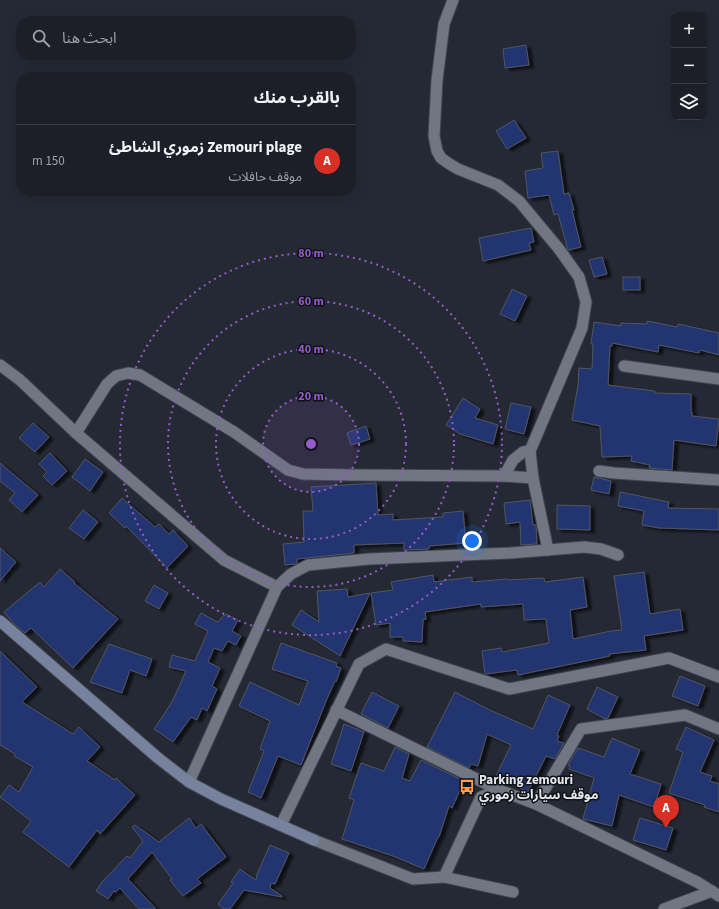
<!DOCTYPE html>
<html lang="ar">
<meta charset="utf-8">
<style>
:root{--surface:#1c1f27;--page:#25272f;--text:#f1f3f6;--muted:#a0a2a7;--line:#3a3d44;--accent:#d93025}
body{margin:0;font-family:"Source Sans 3","Noto Sans Arabic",sans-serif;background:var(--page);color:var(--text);direction:rtl}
.controls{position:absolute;right:12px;top:12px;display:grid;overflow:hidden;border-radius:8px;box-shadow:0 4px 16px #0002}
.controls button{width:36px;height:36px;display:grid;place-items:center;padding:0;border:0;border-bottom:1px solid var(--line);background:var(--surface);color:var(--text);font:20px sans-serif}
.you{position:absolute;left:472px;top:541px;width:14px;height:14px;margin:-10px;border:3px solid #fff;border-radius:50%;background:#1a73e8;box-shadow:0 0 0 6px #1a73e833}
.badge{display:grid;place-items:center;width:26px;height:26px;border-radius:50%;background:var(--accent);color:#fff;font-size:13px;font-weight:700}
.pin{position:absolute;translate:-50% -33px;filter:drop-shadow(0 1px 2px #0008)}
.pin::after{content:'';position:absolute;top:21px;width:14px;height:12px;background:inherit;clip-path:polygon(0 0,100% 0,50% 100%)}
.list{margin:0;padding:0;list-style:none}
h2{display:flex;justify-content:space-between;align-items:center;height:52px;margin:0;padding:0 16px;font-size:17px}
h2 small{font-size:13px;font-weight:400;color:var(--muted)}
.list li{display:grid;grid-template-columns:26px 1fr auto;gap:12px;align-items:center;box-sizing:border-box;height:72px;padding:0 16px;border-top:1px solid var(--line)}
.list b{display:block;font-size:15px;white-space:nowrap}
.list p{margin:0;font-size:13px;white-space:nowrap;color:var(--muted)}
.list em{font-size:13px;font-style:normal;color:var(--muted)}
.icon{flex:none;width:22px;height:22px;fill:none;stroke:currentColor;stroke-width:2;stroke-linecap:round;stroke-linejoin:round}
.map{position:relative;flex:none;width:719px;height:909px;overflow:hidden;direction:ltr}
.search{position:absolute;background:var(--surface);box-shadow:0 4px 16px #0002;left:16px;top:16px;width:340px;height:44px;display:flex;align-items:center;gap:10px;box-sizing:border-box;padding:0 14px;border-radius:16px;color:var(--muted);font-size:15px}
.panel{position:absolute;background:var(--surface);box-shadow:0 4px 16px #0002;left:16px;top:72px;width:340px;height:124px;border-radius:16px;direction:rtl}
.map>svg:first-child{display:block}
.building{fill:#233570;stroke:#505561;filter:url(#shadow)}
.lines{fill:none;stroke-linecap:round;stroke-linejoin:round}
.minor-casing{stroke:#41454e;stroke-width:13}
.secondary-casing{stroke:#41454e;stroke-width:13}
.minor{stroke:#707682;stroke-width:11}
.secondary{stroke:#77839e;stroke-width:11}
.ring{fill:none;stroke:#955bcb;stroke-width:2;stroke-dasharray:2 4}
.labels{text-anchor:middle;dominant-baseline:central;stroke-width:3;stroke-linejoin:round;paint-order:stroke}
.poi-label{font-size:13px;font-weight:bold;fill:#e4e7ee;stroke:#101217;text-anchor:start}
.centre{fill:#955bcb;stroke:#101217;stroke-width:2}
.ring-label{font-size:12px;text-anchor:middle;font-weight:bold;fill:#955bcb;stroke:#101217;stroke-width:3;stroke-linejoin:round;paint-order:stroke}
</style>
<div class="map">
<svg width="719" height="909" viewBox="0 0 719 909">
<defs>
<filter id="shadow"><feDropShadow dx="4.5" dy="2.5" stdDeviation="1" flood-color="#0009"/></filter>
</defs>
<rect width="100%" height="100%" fill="#252934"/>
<g class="building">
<path d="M526,45L529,65L505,68L503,49Z"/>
<path d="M514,120L526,138L507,149L496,131Z"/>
<path d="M558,151L564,194L569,193L574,210H572L581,247L568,250L558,214L554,215L549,195L528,198L525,171L543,168L541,153Z"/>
<path d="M531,228L534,242L529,243L531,250L483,261L479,238Z"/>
<path d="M602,257L607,274L594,277L589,260Z"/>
<rect x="623" y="277" width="17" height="13"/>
<path d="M512,289L527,296L515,321L500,314Z"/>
<path d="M647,321L677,327L678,324L719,333V355L700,350L699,353L659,345L658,352L612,343V346H610L608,385L655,391V393L691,394V412H692V416L719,419L716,446L674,440L672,470L649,468L650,465L631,461L632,456L602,457L600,426L572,420L578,385L579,368L592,369L593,344H591L594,322L621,326V323L647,324Z"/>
<path d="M463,398L480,409L475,418L498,425L493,444L460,434L446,425Z"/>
<path d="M511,403L531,407L524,434L505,429Z"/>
<path d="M33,423L49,437L35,452L19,438Z"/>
<path d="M366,426L370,439L351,445L347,433Z"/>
<path d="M50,453L67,471L52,485L43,476L47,472L39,464Z"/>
<path d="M85,459L103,472L90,491L72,477Z"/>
<path d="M0,463L38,495L22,512L9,500L15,493L0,481Z"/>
<path d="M594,477L611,481L609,494L591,490Z"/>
<path d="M376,483L378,515L393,514V520L443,517V513L463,511L466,543L429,546V549L404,550V543L354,545V553L297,559V563L296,564L285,565L283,544L304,542L303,511H313L311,487Z"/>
<path d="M620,492L669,502L668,508L719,509V530L659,528L642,525L644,511L618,506Z"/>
<path d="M122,498L155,527L159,524L169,534L173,530L188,546L167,568L126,526L125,528L109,513Z"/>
<path d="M530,500L533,525H536L537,544L521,545L520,522L506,524L504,503Z"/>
<path d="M557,505L590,506V530L557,529Z"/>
<path d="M83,510L98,522L84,539L69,528Z"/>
<path d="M0,548L16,562L0,581Z"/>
<path d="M60,569L75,582L74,583L118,619L73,668L31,628L25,633L14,624L4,612L40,582L44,587Z"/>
<path d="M644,572L650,614L680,609L683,630L644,636L646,650L609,654L610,656L518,675L517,670L485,674L482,651L501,648L502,652L549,643L546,619L524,620L523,604L481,607V604L425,612L426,619L423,620L422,642L403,641V637H390V623L376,625L371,593L393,590L391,582L433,575L434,582L472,577V582L507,579V580L544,578L545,582L583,577L587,607L570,610L573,639L611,631L622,630L614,576Z"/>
<path d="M154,585L168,593L159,609L145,601Z"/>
<path d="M347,589L348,597L370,593L340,656L292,625L301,610L319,622L317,591Z"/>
<path d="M201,613L218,622L224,615L225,616L226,614L238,620L232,631L241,636L236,645L228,641L222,651L214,648L208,662L220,668L212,686L217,689L207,711L202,708L197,720L191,717L173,742L154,729L172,702L186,671L169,667L172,655L195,661L208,631L195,624Z"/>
<path d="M281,643L337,663L336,666L341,668L336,682L335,681L326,701L301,765L278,756L261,798L248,792L264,751L260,749L270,721L239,706L250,682L299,705L308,681L272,669Z"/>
<path d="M109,644L152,659L146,676L130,670L122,693L90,682Z"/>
<path d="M0,651L37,687L22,702L73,734L79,727L100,747L87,761L115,780L116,778L135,795L100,834L97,830L69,867L23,832L31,821L0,797L9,785L19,792L33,767L14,756L15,754L0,745Z"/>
<path d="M680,676L705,686L698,706L672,696Z"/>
<path d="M597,687L618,697L608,718L605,719L587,709Z"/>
<path d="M372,692L399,706L388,728L361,714Z"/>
<path d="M455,692L490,710L533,729L548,695L570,705L557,735L559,736L557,741L564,743L555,759L546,756L528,792L496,776L511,745L487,734L478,766L471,764L469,768L427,747Z"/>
<path d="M344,724L364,732L351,771L331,764Z"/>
<path d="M686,727L714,740L700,772L712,776L710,781L719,784V812L704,807L705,805L669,793L683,752L676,749Z"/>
<path d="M612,738L640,750L630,774L661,784L654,807L619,795L612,826L583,819L594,778L569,769L570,766L568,765L578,748L604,757Z"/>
<path d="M395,747L409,754L402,778L410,781L421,760L464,781L452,808L449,806L439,837H438L424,869L393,856L342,839L354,800L349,798L361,763L384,771Z"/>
<path d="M189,818L196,828L201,824L226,857L197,879L201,883L183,896L170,880L172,879L152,852L128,879L156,909H139L120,888L116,892L114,891L108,899L96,891L102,882L127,856L130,858L143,841L132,827L135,825L159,842Z"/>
<path d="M640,818L673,828L666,850L633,840Z"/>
<path d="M270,845L289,853L275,884L271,883L270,888L282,896V897L244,890L230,909H224L218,904L233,883L231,882L240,869L256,880L257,874Z"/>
</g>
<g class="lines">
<defs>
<g id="minor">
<path d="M453,0L444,24L437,80L434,136L437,151L441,158L448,163L458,169L498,185L519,201L559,249L579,277L586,302L582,328L530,451L533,478L548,550"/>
<path d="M0,365L20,380L76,433L224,560L277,587"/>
<path d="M624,366L719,379"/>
<path d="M76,433L107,384L116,376L128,373L140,375L234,432L288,470L303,474L351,475L504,476L533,478"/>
<path d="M599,471L614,473L719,480"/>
<path d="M504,476L513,460L523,452L530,451"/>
<path d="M336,710L499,790"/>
<path d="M189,782L277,587L291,574L308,565L369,559L510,553L584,547L601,549L618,555"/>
<path d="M536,804L581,729L685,715L719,729"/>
<path d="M281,825L359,664L386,649L509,689L669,658L719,677"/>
<path d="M314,840L413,879L444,877L481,797L499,790L536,804L699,883L719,896"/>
<path d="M444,877L513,892"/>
<path d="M664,909L712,891"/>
</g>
<path id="secondary" d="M0,621L158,758L189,782L221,799L314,840"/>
</defs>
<use href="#minor" class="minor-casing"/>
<use href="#secondary" class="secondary-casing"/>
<use href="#minor" class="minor"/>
<use href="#secondary" class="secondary"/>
</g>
<circle cx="311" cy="444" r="48" fill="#955bcb" fill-opacity=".12"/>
<g class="ring">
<circle cx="311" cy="444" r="48"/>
<circle cx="311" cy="444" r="95"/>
<circle cx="311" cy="444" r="143"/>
<circle cx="311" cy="444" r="191"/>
</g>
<defs>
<symbol id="bus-bare" viewBox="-9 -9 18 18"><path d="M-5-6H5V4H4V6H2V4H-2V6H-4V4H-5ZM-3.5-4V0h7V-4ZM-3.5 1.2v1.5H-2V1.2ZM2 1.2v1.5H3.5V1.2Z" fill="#fb9e51" stroke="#101217" stroke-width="2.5" paint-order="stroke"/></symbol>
</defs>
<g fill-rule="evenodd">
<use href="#bus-bare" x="456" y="776" width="22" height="22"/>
</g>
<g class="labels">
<g class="poi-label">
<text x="479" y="780">Parking zemouri<tspan x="479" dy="15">موقف سيارات زموري</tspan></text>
</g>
</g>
<circle cx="311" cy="444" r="6" class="centre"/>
<g class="ring-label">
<text x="311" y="257">80 m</text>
<text x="311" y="305">60 m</text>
<text x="311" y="353">40 m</text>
<text x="311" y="400">20 m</text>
</g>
</svg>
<div class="controls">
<button>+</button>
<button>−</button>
<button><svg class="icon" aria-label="layers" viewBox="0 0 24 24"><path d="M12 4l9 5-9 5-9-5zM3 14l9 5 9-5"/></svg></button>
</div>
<div class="you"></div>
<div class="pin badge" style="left:666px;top:828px">A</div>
<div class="search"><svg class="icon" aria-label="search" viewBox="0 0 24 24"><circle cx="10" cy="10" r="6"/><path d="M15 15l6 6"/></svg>ابحث هنا</div>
<section class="panel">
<h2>بالقرب منك<small></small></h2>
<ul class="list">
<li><span class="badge">A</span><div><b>Zemouri plage زموري الشاطئ</b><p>موقف حافلات</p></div><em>150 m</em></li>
</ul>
</section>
</div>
